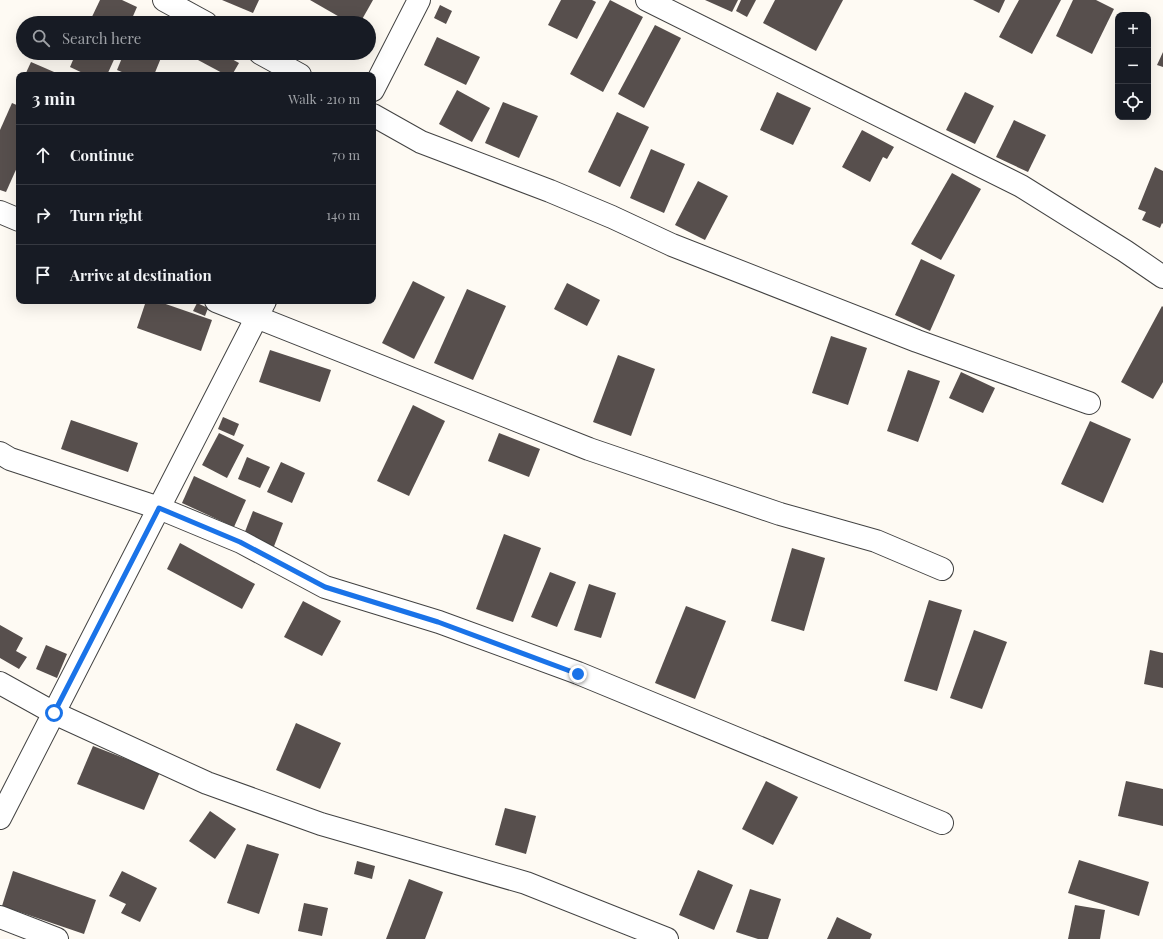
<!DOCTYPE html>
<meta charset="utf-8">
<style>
:root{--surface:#171b24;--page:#20242c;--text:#f1f3f6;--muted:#9ea1a6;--line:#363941}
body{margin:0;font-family:"Playfair Display",serif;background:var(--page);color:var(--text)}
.controls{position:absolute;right:12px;top:12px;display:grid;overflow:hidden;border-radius:8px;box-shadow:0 4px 16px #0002}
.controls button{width:36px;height:36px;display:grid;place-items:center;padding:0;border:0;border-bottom:1px solid var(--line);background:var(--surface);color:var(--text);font:20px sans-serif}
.stop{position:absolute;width:12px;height:12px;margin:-9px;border:3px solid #1a73e8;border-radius:50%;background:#fff}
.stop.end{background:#1a73e8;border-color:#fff;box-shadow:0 1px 4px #0008}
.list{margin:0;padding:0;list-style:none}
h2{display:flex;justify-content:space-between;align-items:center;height:52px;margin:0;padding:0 16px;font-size:17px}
h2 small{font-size:13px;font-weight:400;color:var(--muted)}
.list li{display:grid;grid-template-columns:26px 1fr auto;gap:12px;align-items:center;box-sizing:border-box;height:60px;padding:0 16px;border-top:1px solid var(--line)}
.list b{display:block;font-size:15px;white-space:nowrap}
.list em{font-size:13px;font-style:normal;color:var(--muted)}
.icon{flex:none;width:22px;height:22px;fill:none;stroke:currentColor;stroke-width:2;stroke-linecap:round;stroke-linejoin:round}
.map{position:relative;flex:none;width:1163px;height:939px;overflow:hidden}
.search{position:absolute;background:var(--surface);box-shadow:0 4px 16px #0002;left:16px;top:16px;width:360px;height:44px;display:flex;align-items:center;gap:10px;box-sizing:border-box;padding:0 14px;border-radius:22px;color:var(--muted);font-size:15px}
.panel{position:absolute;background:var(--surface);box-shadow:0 4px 16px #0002;left:16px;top:72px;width:360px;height:232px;border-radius:8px}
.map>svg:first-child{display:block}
.building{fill:#574f4d}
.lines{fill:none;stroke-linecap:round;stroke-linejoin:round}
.minor-casing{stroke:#424242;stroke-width:24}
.minor{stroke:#fff;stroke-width:22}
.route{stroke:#1a73e8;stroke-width:5}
</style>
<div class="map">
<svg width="1163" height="939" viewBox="0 0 1163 939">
<rect width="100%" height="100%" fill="#fefaf3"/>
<g class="building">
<path d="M100,0H122L137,7L130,23H89Z"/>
<path d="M222,0H259L253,13Z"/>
<path d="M310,0H373L360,23H350Z"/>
<path d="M561,0H592L596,2L577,39L548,25Z"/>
<path d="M610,0L643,17L603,92L570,74Z"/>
<path d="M705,0H738L732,12Z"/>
<path d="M741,0H756L747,17L736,11Z"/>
<path d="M775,0H843L816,51L763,23Z"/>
<path d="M973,0H1005L999,13Z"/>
<path d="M1019,0H1061L1032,54L999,37Z"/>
<path d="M1073,0H1096L1114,9L1092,54L1056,36Z"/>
<path d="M440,5L452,11L446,24L434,18Z"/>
<path d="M655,25L681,38L644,108L618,94Z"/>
<path d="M437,37L480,57L466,85L424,65Z"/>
<path d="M1163,52V67L1157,65Z"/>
<path d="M76,53H117L107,75H87L70,67Z"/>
<path d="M124,53H163L154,75H129L117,70Z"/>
<path d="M202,53H221L239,63L232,75H226L198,60Z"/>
<path d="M31,62L61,75H25Z"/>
<path d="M457,90L490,108L472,142L439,124Z"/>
<path d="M777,92L811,108L793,145L760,130Z"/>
<path d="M965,92L994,106L975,144L946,130Z"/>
<path d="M503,102L538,116L519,158L485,143Z"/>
<path d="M12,103L19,106V163L6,192L0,190V130Z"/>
<path d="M617,112L649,127L620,187L588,172Z"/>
<path d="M1014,120L1046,135L1028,172L996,157Z"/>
<path d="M862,130L894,147L887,159L883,157L870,182L842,167Z"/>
<path d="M651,149L685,164L664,213L630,198Z"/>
<path d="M1155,167L1163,171V224L1162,223L1160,228L1142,220L1146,212L1138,209Z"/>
<path d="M952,173L981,189L941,260L911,244Z"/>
<path d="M698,181L728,196L705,240L675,225Z"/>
<path d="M921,259L955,275L930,331L895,315Z"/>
<path d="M413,281L445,297L414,359L382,343Z"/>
<path d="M567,283L600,300L587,326L554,309Z"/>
<path d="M467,289L506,306L473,380L434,363Z"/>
<path d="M146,301H157L212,320L201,351L137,328Z"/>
<path d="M197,303L208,308L205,316L193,311Z"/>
<path d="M1162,306L1163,307V382L1153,399L1121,382Z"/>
<path d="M831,336L867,348L848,405L812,393Z"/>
<path d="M270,350L331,370L320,402L259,382Z"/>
<path d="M618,355L655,369L631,436L593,422Z"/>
<path d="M908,370L940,381L918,442L887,431Z"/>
<path d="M961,372L995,388L983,413L949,398Z"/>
<path d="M413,405L445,421L409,496L377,481Z"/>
<path d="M223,417L239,424L234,436L218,429Z"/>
<path d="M71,420L138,443L128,472L61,449Z"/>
<path d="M1090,421L1131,439L1103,503L1061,484Z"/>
<path d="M219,433L244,445L227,478L202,465Z"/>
<path d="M499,433L540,449L529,477L488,461Z"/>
<path d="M247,457L270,467L260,488L238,479Z"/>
<path d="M281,462L305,473L292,503L267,492Z"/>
<path d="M194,476L246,500L234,527L182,503Z"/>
<path d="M253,511L283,523L271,554L241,542Z"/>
<path d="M504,534L541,548L513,622L476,609Z"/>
<path d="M180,543L255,584L242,609L167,569Z"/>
<path d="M792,548L825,558L804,631L771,621Z"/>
<path d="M550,572L576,582L557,627L531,617Z"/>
<path d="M589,584L616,593L601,638L574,630Z"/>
<path d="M929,600L962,610L937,691L904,681Z"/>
<path d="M303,601L341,621L322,656L284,637Z"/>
<path d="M686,606L726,621L695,699L655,683Z"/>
<path d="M0,625L23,638L16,651L27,657L19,669L0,658Z"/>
<path d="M974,630L1007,642L982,709L950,698Z"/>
<path d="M46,645L67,654L57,678L36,669Z"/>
<path d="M1150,650L1163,653V688L1144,684Z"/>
<path d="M296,723L341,743L320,789L276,770Z"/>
<path d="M93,746L160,772L144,810L77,784Z"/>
<path d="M766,781L798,797L773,845L742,829Z"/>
<path d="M1126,781L1163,789V826L1118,816Z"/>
<path d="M505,808L536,816L526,854L495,845Z"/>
<path d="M210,811L236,829L215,859L189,841Z"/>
<path d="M247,844L279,854L259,914L227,903Z"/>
<path d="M1079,860L1149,882L1139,916L1068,893Z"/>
<path d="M357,861L375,866L372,879L354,874Z"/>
<path d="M698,870L733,885L714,930L679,915Z"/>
<path d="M13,871L96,900L84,934L2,906Z"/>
<path d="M122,871L157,888L140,922L121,913L126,904L109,896Z"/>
<path d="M409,879L443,892L425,939H386Z"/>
<path d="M750,889L781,899L768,939H758L736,932Z"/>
<path d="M304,903L328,908L322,936L298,931Z"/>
<path d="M1075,905L1105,910L1100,939H1068Z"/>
<path d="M837,917L872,934L870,939H827Z"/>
</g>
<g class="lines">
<defs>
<g id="minor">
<path d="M164,0L206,23"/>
<path d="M647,0L1021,186L1125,251L1163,277"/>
<path d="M260,53L300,75"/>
<path d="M373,90L419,0"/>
<path d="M373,115L421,142L550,191L612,217L672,245L917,341L1089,403"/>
<path d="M0,212L19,220"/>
<path d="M216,301L589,449L780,514L876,541L942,569"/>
<path d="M0,453L10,459L159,508L241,542L325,587L439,622L578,673L942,823"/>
<path d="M0,683L54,713L207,783L321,824L526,883L667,939"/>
<path d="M0,818L265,301"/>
<path d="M0,917L57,939"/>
</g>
</defs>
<use href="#minor" class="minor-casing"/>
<use href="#minor" class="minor"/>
</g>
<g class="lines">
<path class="route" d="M54,713L159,508L240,542L325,587L438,622L578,674"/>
</g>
</svg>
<div class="controls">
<button>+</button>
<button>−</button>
<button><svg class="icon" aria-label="locate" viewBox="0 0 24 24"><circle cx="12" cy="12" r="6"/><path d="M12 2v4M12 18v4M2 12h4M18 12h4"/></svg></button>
</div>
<div class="stop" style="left:54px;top:713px"></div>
<div class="stop end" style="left:578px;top:674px"></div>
<div class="search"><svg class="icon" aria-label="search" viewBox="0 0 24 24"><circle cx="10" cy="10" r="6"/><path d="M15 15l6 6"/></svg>Search here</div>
<section class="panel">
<h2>3 min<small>Walk · 210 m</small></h2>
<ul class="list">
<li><svg class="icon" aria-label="ahead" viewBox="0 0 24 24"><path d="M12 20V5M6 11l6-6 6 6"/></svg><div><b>Continue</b></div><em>70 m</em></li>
<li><svg class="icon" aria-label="right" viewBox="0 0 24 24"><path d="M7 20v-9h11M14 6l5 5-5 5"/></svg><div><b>Turn right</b></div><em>140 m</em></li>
<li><svg class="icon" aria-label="arrive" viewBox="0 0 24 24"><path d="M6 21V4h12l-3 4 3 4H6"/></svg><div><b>Arrive at destination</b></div></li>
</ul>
</section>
</div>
